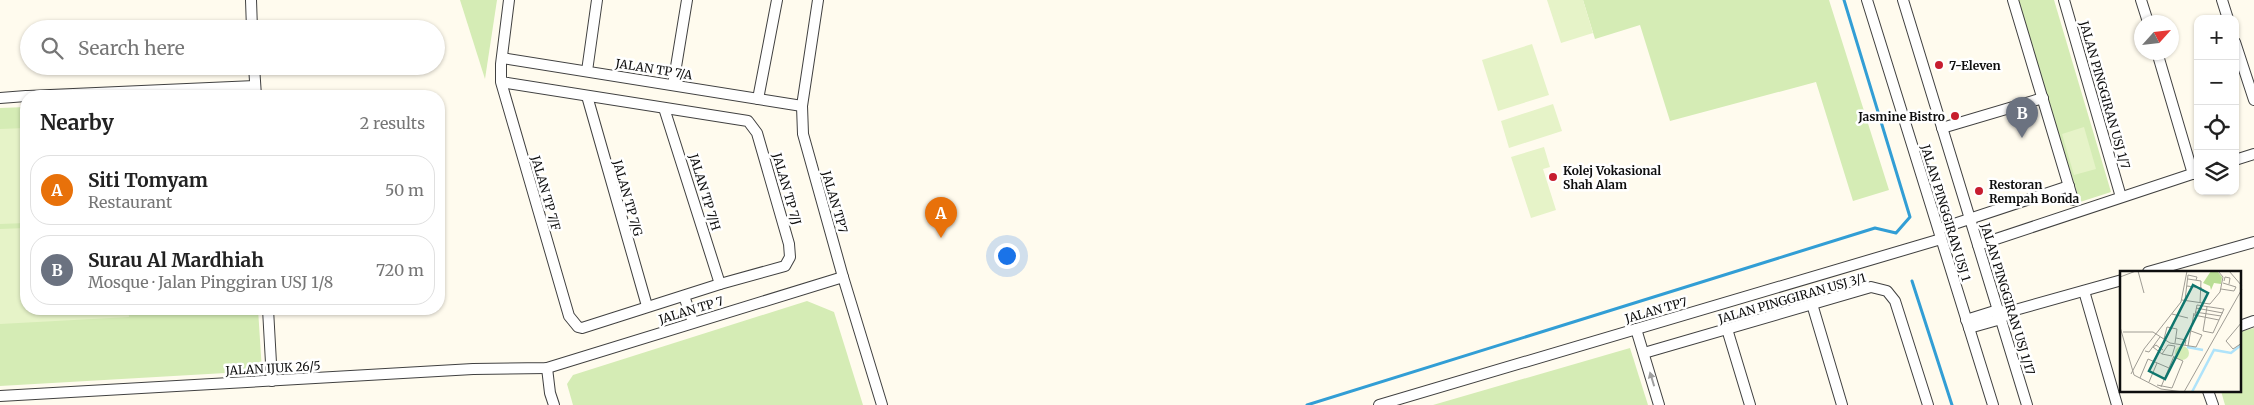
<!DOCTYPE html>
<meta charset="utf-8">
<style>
:root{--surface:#fff;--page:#f2f2f2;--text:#222;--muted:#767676;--line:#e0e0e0;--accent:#db2777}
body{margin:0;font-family:Merriweather,serif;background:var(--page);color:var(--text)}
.controls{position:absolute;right:15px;top:15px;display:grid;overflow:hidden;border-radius:10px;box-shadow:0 1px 4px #0004}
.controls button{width:45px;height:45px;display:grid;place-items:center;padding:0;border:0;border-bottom:1px solid var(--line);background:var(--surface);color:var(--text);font:25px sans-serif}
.compass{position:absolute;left:2134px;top:15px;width:45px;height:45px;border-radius:50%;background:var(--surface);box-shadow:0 1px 4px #0004;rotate:63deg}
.you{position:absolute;left:1006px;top:255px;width:18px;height:18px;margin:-12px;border:4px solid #fff;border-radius:50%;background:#1a73e8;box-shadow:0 0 0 8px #1a73e833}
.badge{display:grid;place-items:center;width:32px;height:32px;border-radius:50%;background:var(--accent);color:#fff;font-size:16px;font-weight:700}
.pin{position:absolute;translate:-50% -41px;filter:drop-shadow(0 1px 2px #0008)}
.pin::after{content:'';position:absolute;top:26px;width:18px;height:15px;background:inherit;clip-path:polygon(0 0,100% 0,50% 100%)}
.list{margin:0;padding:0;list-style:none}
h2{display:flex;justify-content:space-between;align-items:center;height:65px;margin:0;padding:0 20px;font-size:21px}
h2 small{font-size:16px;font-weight:400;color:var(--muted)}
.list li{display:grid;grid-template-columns:32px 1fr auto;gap:15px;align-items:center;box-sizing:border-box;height:70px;margin:0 10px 10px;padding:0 10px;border:1px solid var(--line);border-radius:20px}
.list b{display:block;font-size:19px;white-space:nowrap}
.list p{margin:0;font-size:16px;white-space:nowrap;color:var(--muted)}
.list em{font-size:16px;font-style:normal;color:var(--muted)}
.icon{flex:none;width:28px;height:28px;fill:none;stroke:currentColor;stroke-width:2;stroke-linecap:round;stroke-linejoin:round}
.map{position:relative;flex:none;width:2254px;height:405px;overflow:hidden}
.search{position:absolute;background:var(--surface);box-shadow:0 1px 4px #0004;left:20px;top:20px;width:425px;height:55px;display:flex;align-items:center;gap:12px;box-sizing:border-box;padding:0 18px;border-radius:28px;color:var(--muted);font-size:19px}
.panel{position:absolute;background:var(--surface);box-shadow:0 1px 4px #0004;left:20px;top:90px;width:425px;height:225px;border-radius:20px}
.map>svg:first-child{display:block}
.green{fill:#d5ecb5}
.pitch{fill:#e6f3c8}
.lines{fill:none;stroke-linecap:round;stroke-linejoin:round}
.stream{stroke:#329ed5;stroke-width:3}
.minor-casing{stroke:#414141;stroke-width:12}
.minor{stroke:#fff;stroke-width:10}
.oneway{fill:#9f9f9f}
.poi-dot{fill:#c71d2f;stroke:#fff;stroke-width:2}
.labels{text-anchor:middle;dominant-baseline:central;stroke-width:5;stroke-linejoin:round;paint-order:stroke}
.poi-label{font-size:12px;font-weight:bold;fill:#0e0e0e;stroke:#fff;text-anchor:start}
.street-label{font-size:12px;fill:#0e0e0e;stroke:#fff}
.inset-river{fill:none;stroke:#afe3fa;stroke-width:2.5}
.inset-road{fill:none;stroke:#9f9c94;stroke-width:1}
.view{fill:#0f766e;fill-opacity:0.15;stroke:#0f766e;stroke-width:2.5}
.inset-edge{fill:none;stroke:#0e0e0e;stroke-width:2.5}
</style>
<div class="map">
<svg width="2254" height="405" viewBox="0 0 2254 405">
<rect width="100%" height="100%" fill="#fffbee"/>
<g class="green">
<path d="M460,0H497L485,79Z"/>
<path d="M1583,0H1829L1889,190L1853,201L1816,82L1670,121L1640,25L1595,39Z"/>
<path d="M2017,0H2054L2111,192L2080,202Z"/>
<path d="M26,107V309H258L262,371L0,386V108Z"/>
<path d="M807,301L834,312L863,405H573L567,384L573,375Z"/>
<path d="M2254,328V405H2225L2221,391H2240V332Z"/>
<path d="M1630,348L1648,405H1433Z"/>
</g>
<g class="pitch">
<path d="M1547,0H1583L1593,33L1561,43Z"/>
<path d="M1532,44L1549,95L1498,111L1482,60Z"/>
<path d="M1553,104L1562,131L1509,148L1501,121Z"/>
<path d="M2084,127L2096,169L2074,175L2062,134Z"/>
<path d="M26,128V223L0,224V129Z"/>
<path d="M1544,147L1550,167L1543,169L1556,210L1531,218L1511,157Z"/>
<path d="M26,228V309H128L129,317L0,324V229Z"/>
</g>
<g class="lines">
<g class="stream">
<path d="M1912,281L1952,405"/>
<path d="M1307,405L1875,228L1896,233L1910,217L1844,0"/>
</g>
<defs>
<g id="minor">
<path d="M251,0L252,29"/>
<path d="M818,0L802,106L803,134L843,277L882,405"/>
<path d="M1867,0L1993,405"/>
<path d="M1903,0L2027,405"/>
<path d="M2013,0L2073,200"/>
<path d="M2064,0L2121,197"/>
<path d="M2141,0L2148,22"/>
<path d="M2222,0L2228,19"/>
<path d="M2235,42L2254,100"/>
<path d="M2157,52L2193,174"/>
<path d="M502,58L802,106"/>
<path d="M254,66L256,96"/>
<path d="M587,71L597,0"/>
<path d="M501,82L748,121L757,133L789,244L790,257L785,266L720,284L582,328L578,327L569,316L501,82V64L509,0"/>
<path d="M673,85L687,0"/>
<path d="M28,96L255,86"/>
<path d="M587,96L647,306"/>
<path d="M0,98L26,96"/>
<path d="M758,99L777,0"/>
<path d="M664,108L720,284"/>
<path d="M1942,128L2043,98"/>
<path d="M2235,160L2254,154"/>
<path d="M1939,229L2069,186"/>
<path d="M1978,245L2198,172"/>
<path d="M2148,272L2254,242"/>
<path d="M2084,291L2117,405"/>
<path d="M684,296L693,322"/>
<path d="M1812,304L1842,405"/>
<path d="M268,309L272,381"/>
<path d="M1966,320L1998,310L2005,312"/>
<path d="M2240,326L2254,321"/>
<path d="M1969,328L2001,319L2008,312L2122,280"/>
<path d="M1636,329L1659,405"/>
<path d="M1727,329L1750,405"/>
<path d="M1644,353L1871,287L1887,291L1895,301L1928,405"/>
<path d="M547,368L550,393L554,405"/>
<path d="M2208,391L2213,405"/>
<path d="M0,396L473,369L547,368L843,277"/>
<path d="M1379,405L1941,239"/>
</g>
</defs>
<use href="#minor" class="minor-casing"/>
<use href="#minor" class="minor"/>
</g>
<defs><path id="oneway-solid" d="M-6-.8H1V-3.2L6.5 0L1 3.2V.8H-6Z" transform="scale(1.25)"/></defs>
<use class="oneway" href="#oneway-solid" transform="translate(1652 379) rotate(-107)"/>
<g class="poi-dot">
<circle cx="1939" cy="65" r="5"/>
<circle cx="1955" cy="116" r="5"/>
<circle cx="1553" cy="177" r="5"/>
<circle cx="1979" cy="191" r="5"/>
</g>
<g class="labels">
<g class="poi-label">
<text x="1949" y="65">7-Eleven</text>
<text x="1945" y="116" text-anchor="end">Jasmine Bistro</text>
<text x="1563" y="170">Kolej Vokasional<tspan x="1563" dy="14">Shah Alam</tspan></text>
<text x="1989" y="184">Restoran<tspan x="1989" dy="14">Rempah Bonda</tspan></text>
</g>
<g class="street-label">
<text transform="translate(654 69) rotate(9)">JALAN TP 7/A</text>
<text transform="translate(2105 95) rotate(74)">JALAN PINGGIRAN USJ 1/7</text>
<text transform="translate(787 189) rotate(74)">JALAN TP 7/J</text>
<text transform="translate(705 192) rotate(73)">JALAN TP 7/H</text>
<text transform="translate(546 193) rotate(74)">JALAN TP 7/F</text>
<text transform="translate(628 198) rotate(74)">JALAN TP 7/G</text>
<text transform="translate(835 202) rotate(74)">JALAN TP7</text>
<text transform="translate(1946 213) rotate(73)">JALAN PINGGIRAN USJ 1</text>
<text transform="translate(1792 298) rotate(-16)">JALAN PINGGIRAN USJ 3/1</text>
<text transform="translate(2008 299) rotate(73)">JALAN PINGGIRAN USJ 1/17</text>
<text transform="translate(691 310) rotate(-17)">JALAN TP 7</text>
<text transform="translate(1656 310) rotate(-16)">JALAN TP7</text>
<text transform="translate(273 368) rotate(-3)">JALAN IJUK 26/5</text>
</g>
</g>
<g transform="translate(2120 271)">
<rect width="121" height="121" fill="#fffbee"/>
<path d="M55 82a7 7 0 1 1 14 0a7 7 0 1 1-14 0Z" fill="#d5ecb5"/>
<path d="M91,0H97L102,6L101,13L94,12L91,19L90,15L83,12Z" fill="#b9de94"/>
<path class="inset-river" d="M67,76L83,79M72,121L94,79L111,82L121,74"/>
<path class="inset-road" d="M18,0L24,22M109,0L122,15M0,6L16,0M68,8L81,10L80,32M104,10L105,6L110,7L109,13M67,15L82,17M101,18L114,20L116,16L103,12M62,29L90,33L100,21L103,6L98,0M65,29L68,4L77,6L76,9M76,37L103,42M75,41L101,45M52,43L68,47M74,44L99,49M75,44L77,34L103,38H104L93,62L83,60L87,36M122,51L106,70L113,78L122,72M0,56L14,104L41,118L63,121M3,61H33L50,72L76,76L82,64L71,60M56,67L66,69L65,74M44,68L47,56L57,58L55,72M68,75L74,42M25,80L29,81L40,66M42,83L48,74L55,75L52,85L42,83L33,76L36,74L43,79M11,103L24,78L61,31L67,0M20,107L28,88L49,97M29,111L37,92M37,114L52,117L63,90L54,86M41,116L54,85M64,121L122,18"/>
<path class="view" d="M73,14L88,22L45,108L29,100Z"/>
<rect width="121" height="121" class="inset-edge"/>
</g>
</svg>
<div class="controls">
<button>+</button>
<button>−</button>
<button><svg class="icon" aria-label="locate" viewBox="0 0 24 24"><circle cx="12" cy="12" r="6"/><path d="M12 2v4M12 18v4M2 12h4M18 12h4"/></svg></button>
<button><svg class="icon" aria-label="layers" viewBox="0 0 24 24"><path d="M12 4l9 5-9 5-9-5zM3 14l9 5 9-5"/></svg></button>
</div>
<svg class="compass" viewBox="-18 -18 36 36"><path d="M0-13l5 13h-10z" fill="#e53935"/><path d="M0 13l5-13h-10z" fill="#767676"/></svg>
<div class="you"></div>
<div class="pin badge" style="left:941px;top:238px;background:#e8710a">A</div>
<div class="pin badge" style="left:2022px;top:138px;background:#6b7280">B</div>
<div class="search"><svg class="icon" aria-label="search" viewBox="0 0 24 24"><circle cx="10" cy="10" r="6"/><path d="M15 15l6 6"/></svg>Search here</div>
<section class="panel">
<h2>Nearby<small>2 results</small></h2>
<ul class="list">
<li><span class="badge" style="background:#e8710a">A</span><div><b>Siti Tomyam</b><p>Restaurant</p></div><em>50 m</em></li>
<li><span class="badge" style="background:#6b7280">B</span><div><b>Surau Al Mardhiah</b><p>Mosque · Jalan Pinggiran USJ 1/8</p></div><em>720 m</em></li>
</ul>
</section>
</div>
